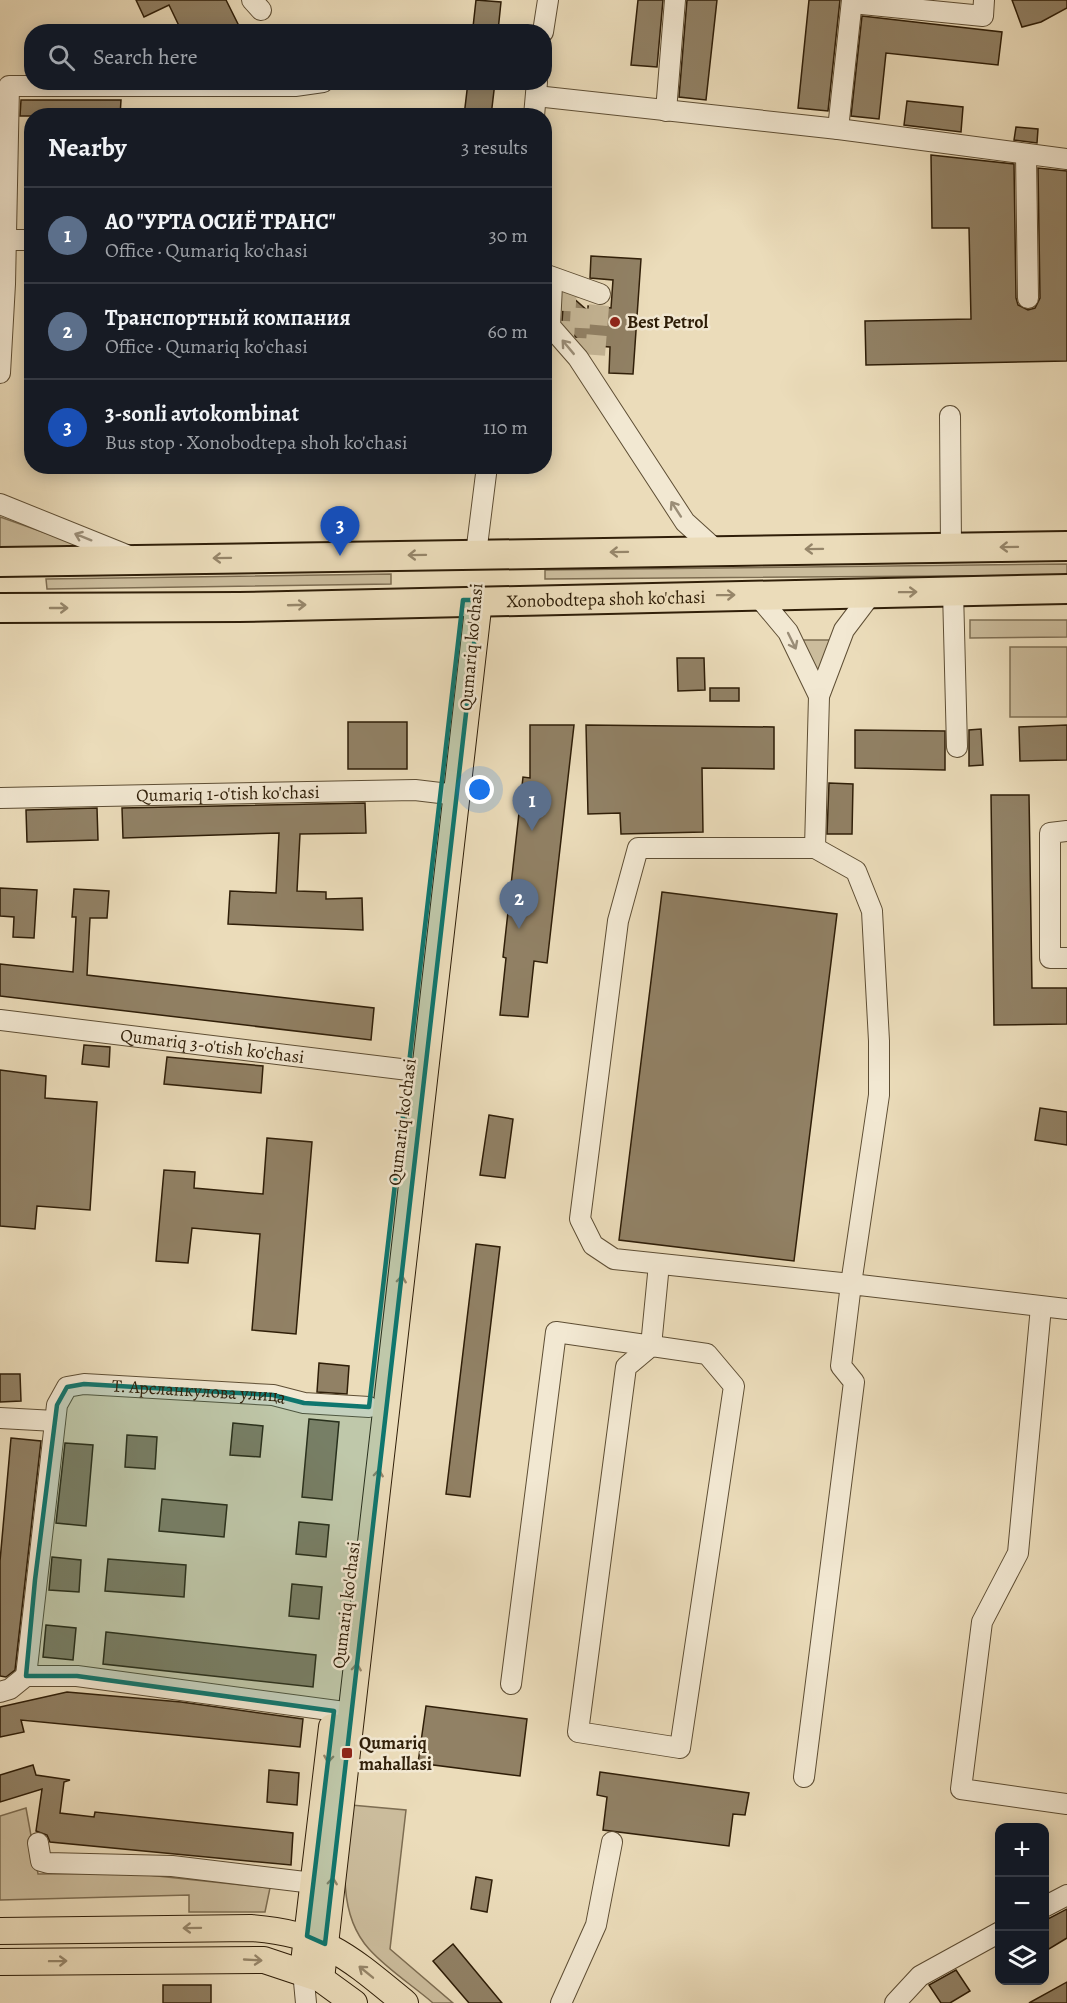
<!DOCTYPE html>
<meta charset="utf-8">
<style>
:root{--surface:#171b24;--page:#242831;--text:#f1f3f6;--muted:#9ea1a6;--line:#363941;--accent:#0f766e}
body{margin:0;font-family:Alegreya,serif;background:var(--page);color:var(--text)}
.controls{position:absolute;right:18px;bottom:18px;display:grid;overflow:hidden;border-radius:12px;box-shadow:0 3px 15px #0003}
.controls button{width:54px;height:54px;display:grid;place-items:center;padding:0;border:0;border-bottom:2px solid var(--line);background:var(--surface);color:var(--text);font:30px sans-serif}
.you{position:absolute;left:480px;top:790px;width:21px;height:21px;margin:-15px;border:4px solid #fff;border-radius:50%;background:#1a73e8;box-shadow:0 0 0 9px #1a73e833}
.badge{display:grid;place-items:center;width:39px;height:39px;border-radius:50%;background:var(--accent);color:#fff;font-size:20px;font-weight:700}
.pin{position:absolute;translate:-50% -50px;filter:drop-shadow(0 2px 3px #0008)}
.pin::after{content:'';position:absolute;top:32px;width:21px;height:18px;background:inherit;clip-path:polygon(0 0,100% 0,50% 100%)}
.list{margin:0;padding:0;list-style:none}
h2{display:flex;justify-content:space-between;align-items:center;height:78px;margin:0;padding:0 24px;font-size:26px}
h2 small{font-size:20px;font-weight:400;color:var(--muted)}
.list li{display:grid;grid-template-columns:39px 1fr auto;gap:18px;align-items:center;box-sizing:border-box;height:96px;padding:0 24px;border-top:2px solid var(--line)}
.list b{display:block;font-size:22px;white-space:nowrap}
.list p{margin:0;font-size:20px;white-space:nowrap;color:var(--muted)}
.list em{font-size:20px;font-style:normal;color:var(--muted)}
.icon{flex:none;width:33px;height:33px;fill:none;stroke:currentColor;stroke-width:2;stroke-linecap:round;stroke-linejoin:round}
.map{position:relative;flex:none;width:1067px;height:2003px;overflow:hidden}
.search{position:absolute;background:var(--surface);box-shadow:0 3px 15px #0003;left:24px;top:24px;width:528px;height:66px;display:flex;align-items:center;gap:15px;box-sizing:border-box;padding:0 21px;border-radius:24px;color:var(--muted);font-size:22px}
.panel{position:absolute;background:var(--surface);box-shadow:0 3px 15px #0003;left:24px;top:108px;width:528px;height:366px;border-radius:24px}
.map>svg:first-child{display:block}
.green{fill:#cbbc9c;stroke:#7d6d52;stroke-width:1.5}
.building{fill:#918165;stroke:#2f1e08;stroke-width:1.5}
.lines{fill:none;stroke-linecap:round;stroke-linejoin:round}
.minor-tunnel{stroke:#c5b696;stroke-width:20;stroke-dasharray:20 10;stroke-linecap:butt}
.minor-casing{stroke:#5e4e34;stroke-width:22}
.major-casing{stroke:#2f1e08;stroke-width:28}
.highway-casing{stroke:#2f1e08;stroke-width:32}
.minor{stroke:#f2e8d2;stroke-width:20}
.major{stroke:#ebdcba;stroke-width:26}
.highway{stroke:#ebdcba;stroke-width:28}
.oneway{stroke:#9a8d77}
.oneway2{stroke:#96866a}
.marked{fill:#0f766e;fill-opacity:0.2;stroke:#0f766e;stroke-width:4.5;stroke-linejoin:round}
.poi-dot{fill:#8f2418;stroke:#f2e8d2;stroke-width:2}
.labels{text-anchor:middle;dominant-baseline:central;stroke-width:5;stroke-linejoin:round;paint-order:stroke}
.poi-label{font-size:18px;font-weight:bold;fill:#2f1e08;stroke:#f2e8d2;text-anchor:start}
.street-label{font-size:18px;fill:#2f1e08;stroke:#f2e8d2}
</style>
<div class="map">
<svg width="1067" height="2003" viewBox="0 0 1067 2003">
<rect width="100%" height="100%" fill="#ebdcba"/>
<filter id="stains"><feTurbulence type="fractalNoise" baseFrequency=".00333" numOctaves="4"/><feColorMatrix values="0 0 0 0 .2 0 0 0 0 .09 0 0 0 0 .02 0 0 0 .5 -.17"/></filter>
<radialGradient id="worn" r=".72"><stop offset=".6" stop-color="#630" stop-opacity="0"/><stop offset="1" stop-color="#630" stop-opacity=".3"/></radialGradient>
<g class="green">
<path d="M0,517L74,543L73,547H0Z"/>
<path d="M1067,564V575L545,579V570Z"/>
<path d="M391,574V584L47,589L46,579Z"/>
<path d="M970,620H1067V637L970,638Z"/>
<path d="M801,640H830L816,680Z"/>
<rect x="1010" y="647" width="57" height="70"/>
<path d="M351,1805L406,1810L390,1949L453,2003H433C412,1985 387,1969 369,1949C334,1910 346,1851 351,1805Z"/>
<path d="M26,1808L38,1874L129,1873L270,1888L265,1912H189V1895L0,1900V1816Z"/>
</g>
<g class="building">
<path d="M136,0H226L242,32H182L169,5L144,17Z"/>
<path d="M476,0L501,2L498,31L473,27Z"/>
<path d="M638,0H663L657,67L631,65Z"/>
<path d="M687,0H717L706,100L679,97Z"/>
<path d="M809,0H840L828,111L798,108Z"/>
<path d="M1012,0H1067V8L1041,22L1022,27Z"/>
<path d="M862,16L1002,32L998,65L886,53L879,119L851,116Z"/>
<path d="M468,82H495L491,116H464Z"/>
<path d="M21,100H121L120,116H20Z"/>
<path d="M907,101L963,107L961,132L904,125Z"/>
<path d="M1016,127L1038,129L1037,143L1014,140Z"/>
<path d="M931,155L1014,164L1016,298L1018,305L1028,310L1035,308L1040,298L1038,168L1067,171V361L866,365L865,321L971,319L969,228H932Z"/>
<path d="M591,256L641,259L633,374L609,373L610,347L583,345L562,322L564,294L572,297L588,311V306L611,308L613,280L590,278Z"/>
<path d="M677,658H704L705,690L678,691Z"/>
<rect x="710" y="688" width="29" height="13"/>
<rect x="348" y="722" width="59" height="47"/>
<path d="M530,725H574L547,963L534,961L528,1017L500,1015L506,958L503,957L523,777L530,778Z"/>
<path d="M586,725L774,727V769L702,768L703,832L621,834L620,813L588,814Z"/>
<path d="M1067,725V760L1020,761L1019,727Z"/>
<path d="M981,729L983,765L969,766V730Z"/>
<path d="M855,730L945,731V770L855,768Z"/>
<path d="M829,783L853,784L852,834H827Z"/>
<path d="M991,795H1029L1032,988H1067V1024L994,1025Z"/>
<path d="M365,803L366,833L300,834L297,891L326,892V899L362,898L363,930L228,924L230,891L276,893L279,833L123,838L122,808Z"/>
<path d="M97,808L98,840L27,842L26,810Z"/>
<path d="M0,888L37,890L34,938L13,937L14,917L0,916Z"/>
<path d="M74,889L109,891L107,918H90L87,975L374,1008L371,1040L0,996V964L73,972L76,917H72Z"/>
<path d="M662,892L837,914L794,1261L619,1240Z"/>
<path d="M84,1045L110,1047L109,1067L82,1064Z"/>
<path d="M167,1057L263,1066L261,1093L164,1084Z"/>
<path d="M0,1070L46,1076L45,1098L97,1102L90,1210L37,1206L35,1229L0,1226Z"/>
<path d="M1040,1108L1067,1112V1145L1035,1140Z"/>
<path d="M489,1115L513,1119L505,1178L480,1175Z"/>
<path d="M267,1138L312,1142L296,1334L252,1330L260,1234L192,1228L188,1263L156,1261L164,1170L195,1172L194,1188L263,1194Z"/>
<path d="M476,1244L500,1247L470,1497L446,1494Z"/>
<path d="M319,1363L349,1366L347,1394L317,1392Z"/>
<path d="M0,1374H20L21,1401L0,1402Z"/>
<path d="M309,1419L339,1422L332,1500L302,1497Z"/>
<path d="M233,1423L263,1426L260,1457L230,1455Z"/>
<path d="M127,1435L157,1437L155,1469L125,1467Z"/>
<path d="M11,1438L41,1441L15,1670L6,1677L0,1676V1561Z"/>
<path d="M65,1443L93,1445L86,1526L56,1523Z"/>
<path d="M162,1499L227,1505L224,1537L159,1531Z"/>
<path d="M299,1522L329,1525L326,1557L296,1554Z"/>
<path d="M52,1557L81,1560L79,1592L49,1590Z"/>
<path d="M108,1559L186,1565L184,1597L105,1591Z"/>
<path d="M292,1584L322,1587L319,1619L289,1616Z"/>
<path d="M46,1625L76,1628L73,1660L43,1657Z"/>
<path d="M106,1632L316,1655L313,1687L103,1664Z"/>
<path d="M67,1692L181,1702L303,1719L300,1747L21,1720L24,1732L0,1737V1707Z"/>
<path d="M426,1706L527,1719L520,1776L418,1763Z"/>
<path d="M33,1765L36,1775L70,1780L64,1782L60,1813L94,1817L95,1812L293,1833L291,1865L50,1842L47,1835L36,1831L42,1789L0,1802V1775Z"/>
<path d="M269,1770L299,1773L297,1805L267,1802Z"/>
<path d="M600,1772L749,1793L745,1815L733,1814L729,1846L603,1830L607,1797L597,1795Z"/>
<path d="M476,1877L492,1880L487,1912L471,1909Z"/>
<path d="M1067,1909V1938L1044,1952V1921Z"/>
<path d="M453,1944L502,2003H469L433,1961Z"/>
<path d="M956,1970L970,1991L950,2003H941L929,1985Z"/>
<path d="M1067,1982V2003H1029Z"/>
<rect x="163" y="1985" width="48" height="18"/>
</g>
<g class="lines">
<g class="minor-tunnel">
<path d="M564,341L567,282"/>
<path d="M595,355L600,294"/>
<path d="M578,358L582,287"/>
</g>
<defs>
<g id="minor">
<path d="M252,0L261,10"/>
<path d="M852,3L983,16L984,0"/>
<path d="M543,32L548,0"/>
<path d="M536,96L838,129L1067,159"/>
<path d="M666,111L675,0"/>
<path d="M534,116L537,82"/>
<path d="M838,129L852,0"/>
<path d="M1026,154L1028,298"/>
<path d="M6,240H32"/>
<path d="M544,274L600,294"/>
<path d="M544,279L552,285L550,326L578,358L685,522L717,551"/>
<path d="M0,373L5,284L9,86H295L323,82"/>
<path d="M950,416L951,547"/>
<path d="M0,504L129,556"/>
<path d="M476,554L487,466"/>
<path d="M953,591L957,747"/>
<path d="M757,595L788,632L819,696"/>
<path id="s1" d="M0,798L415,790L457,795"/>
<path d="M1067,831L1050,833V958H1067"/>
<path d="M815,848H638L618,921L580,1219L593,1245L614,1259L851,1284L879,1095V1041L872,911L856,871L815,848L819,696L844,630L872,593"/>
<path id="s2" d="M0,1020L425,1072"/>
<path d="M1041,1307L1018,1553L982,1622L961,1789L1067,1804"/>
<path d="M0,1418L55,1421"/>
<path id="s3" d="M26,1676L57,1405L67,1387L84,1384L273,1395L304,1403L369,1407"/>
<path d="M511,1684L556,1332L707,1354L734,1386L680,1748L578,1732L626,1367L651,1346L659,1264"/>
<path d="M0,1692L10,1689L26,1676H77L352,1713"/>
<path d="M804,1777L854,1382L841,1366L851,1284L1067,1309"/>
<path d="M38,1843L41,1861L48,1863L172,1866L313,1883"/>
<path d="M1044,1907L1067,1895"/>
<path d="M303,1971L306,2003"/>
<path d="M561,2003L596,1925L612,1842"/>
<path d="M895,2003L920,1976L1000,1932"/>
</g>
<g id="major">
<path d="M0,1931L251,1928C324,1933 350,1958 405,2003"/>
<path d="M0,1962L264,1960L321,1979L354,2003"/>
<path d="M303,1971L332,1727"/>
<path d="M321,1979L479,600"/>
</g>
<g id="highway">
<path d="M0,562L1067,546"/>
<path id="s4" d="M0,608L239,607L1067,589"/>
</g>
</defs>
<use href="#minor" class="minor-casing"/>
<use href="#major" class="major-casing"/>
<use href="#highway" class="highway-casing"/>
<use href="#minor" class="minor"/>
<use href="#major" class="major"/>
<use href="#highway" class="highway"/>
</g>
<defs><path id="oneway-shaft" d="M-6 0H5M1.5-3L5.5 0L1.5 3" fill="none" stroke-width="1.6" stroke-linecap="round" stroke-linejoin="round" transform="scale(1.5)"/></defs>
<g class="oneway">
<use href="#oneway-shaft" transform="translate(568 347) rotate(-130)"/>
<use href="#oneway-shaft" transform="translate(676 509) rotate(-123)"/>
<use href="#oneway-shaft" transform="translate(83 537) rotate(-158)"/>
<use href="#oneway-shaft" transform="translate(792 641) rotate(64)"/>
</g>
<g class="oneway2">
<use href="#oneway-shaft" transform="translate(1009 547) rotate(179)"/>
<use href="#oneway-shaft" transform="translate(814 549) rotate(179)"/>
<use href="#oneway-shaft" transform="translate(619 552) rotate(179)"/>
<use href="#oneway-shaft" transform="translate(417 555) rotate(179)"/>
<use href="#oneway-shaft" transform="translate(222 558) rotate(179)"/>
<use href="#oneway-shaft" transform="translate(908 592) rotate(-1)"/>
<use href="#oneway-shaft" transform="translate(726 595) rotate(-1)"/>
<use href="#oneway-shaft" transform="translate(297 605) rotate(-2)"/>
<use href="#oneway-shaft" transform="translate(59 608)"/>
<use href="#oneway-shaft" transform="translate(401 1284) rotate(-83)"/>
<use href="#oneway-shaft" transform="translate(378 1478) rotate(-83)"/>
<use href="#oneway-shaft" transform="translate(356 1672) rotate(-83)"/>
<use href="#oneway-shaft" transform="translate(329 1754) rotate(97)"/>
<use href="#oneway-shaft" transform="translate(332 1886) rotate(-84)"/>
<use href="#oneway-shaft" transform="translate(192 1928) rotate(179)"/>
<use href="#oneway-shaft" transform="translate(253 1960) rotate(3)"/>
<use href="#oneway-shaft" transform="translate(58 1961) rotate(-1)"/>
<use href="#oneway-shaft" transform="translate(366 1972) rotate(-141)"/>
</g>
<path class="marked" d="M463,600H479L325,1944L307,1936L334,1711L77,1676H26L35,1580L57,1405L67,1387L84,1384L273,1395L304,1403L369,1407Z"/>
<g class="poi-dot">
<circle cx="615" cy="322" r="6"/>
<rect x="341" y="1747" width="12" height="12" rx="3"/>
</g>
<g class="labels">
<g class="poi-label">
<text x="627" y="322">Best Petrol</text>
<text x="359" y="1743">Qumariq<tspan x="359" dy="21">mahallasi</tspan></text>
</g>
<g class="street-label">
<text stroke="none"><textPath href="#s4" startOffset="606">Xonobodtepa shoh ko'chasi</textPath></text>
<text transform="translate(471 647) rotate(-85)">Qumariq ko'chasi</text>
<text stroke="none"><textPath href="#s1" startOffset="228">Qumariq 1-o'tish ko'chasi</textPath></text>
<text stroke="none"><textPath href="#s2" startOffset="214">Qumariq 3-o'tish ko'chasi</textPath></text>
<text transform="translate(402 1122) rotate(-83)">Qumariq ko'chasi</text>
<text stroke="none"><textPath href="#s3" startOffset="426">Т. Арсланкулова улица</textPath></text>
<text transform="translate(346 1605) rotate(-83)">Qumariq ko'chasi</text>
</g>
</g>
<rect width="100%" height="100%" filter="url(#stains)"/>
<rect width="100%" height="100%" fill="url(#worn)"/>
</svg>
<div class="controls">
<button>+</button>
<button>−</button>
<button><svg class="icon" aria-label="layers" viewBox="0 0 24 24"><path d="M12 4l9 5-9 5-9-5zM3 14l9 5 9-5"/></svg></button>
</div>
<div class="you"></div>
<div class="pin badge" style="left:532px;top:831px;background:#5c6f8a">1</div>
<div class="pin badge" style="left:519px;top:929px;background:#5c6f8a">2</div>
<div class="pin badge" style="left:340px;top:556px;background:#1a4fb4">3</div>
<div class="search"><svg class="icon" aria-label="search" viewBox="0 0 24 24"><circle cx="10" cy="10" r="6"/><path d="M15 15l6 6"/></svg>Search here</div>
<section class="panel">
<h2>Nearby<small>3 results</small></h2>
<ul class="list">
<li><span class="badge" style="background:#5c6f8a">1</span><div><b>АО &quot;УРТА ОСИЁ ТРАНС&quot;</b><p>Office · Qumariq ko'chasi</p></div><em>30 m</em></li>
<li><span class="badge" style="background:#5c6f8a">2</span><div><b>Транспортный компания</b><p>Office · Qumariq ko'chasi</p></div><em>60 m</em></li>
<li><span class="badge" style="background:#1a4fb4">3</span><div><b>3-sonli avtokombinat</b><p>Bus stop · Xonobodtepa shoh ko'chasi</p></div><em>110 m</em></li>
</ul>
</section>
</div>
